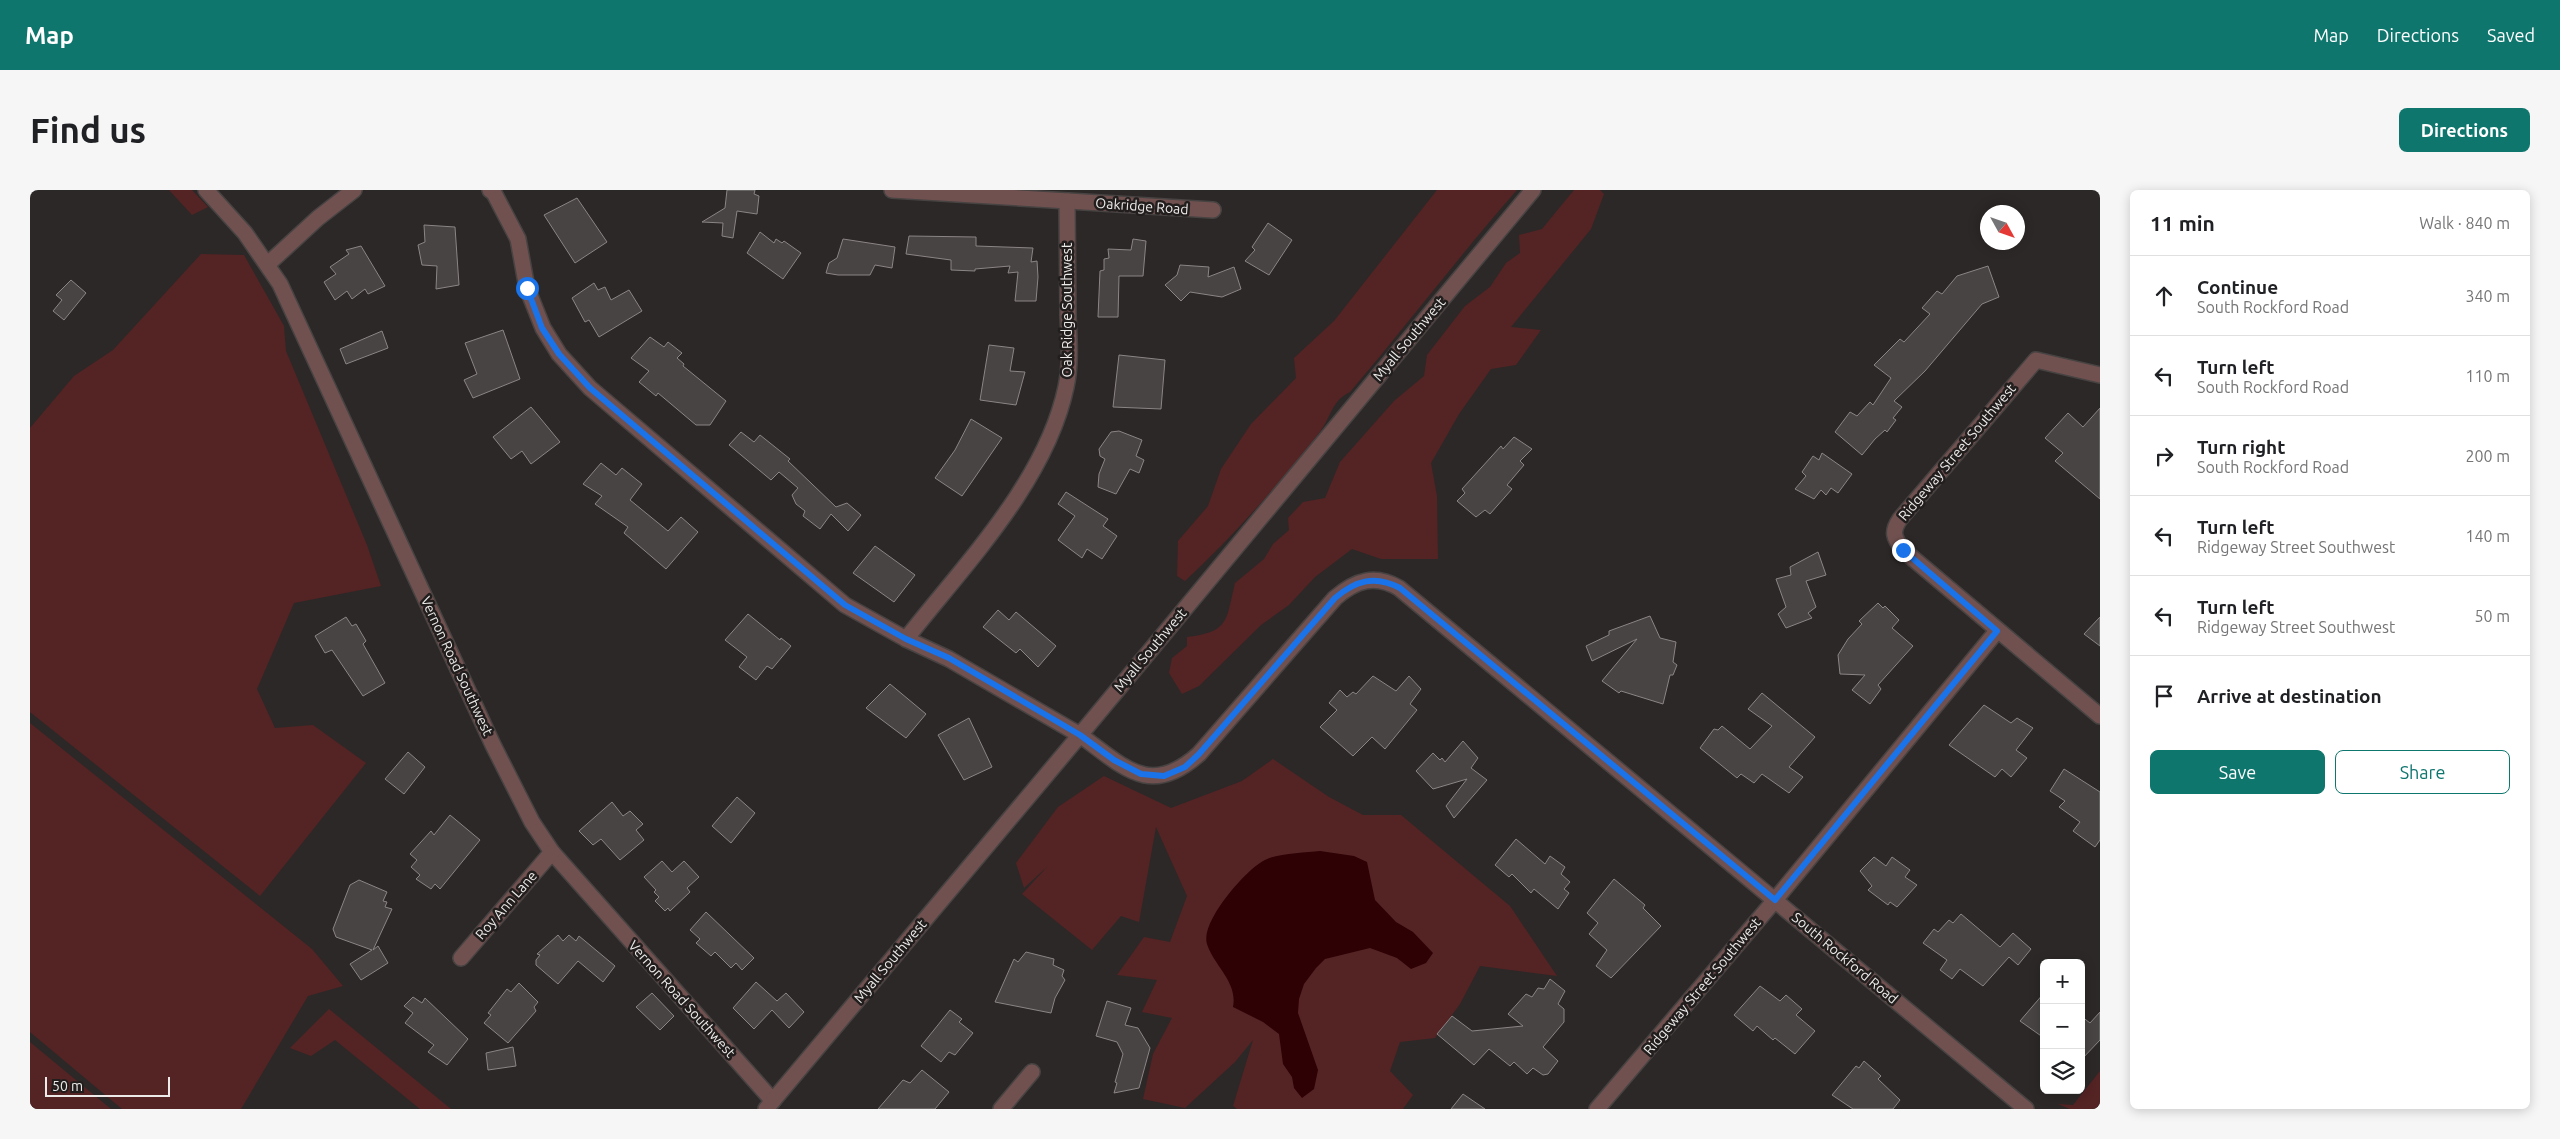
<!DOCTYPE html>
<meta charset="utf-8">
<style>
:root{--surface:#fff;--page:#f6f6f6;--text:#202124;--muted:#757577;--line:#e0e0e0;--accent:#0f766e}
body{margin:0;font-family:Ubuntu,sans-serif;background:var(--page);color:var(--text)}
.controls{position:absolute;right:15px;bottom:15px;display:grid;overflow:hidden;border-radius:8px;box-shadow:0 2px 12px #0003}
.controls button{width:45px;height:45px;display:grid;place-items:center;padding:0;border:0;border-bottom:1px solid var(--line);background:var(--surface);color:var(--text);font:25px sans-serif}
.compass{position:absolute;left:1950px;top:15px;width:45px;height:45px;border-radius:50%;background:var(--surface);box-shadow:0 2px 12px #0003;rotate:130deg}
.scale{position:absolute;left:15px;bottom:12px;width:125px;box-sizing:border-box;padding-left:5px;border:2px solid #edeaea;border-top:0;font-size:14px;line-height:18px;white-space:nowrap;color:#edeaea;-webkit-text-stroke:4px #221e1e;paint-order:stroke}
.stop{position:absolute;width:15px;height:15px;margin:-11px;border:4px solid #1a73e8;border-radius:50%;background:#fff}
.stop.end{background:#1a73e8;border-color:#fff;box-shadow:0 1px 5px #0008}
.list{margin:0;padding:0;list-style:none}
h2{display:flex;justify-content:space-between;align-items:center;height:65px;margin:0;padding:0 20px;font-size:21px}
h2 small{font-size:16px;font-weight:400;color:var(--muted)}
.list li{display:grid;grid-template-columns:32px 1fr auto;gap:15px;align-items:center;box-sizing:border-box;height:80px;padding:0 20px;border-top:1px solid var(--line)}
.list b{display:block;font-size:19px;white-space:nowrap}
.list p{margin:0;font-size:16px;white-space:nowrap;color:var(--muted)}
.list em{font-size:16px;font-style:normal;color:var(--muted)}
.actions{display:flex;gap:10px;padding:15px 20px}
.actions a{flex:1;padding:11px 0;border:1px solid var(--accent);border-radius:8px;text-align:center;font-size:18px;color:var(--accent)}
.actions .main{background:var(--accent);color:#fff}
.icon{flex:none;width:28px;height:28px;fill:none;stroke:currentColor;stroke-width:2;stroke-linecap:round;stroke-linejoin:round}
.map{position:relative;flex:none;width:2070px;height:919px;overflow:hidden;border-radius:8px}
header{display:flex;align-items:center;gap:30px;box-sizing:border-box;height:70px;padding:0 25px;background:var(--accent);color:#fff}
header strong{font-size:24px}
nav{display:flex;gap:28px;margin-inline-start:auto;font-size:18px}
.intro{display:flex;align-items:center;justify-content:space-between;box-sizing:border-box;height:120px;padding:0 30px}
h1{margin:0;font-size:35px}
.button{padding:12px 22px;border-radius:8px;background:var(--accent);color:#fff;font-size:18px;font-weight:700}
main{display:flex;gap:30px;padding:0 30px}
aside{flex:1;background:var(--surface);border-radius:8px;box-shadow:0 2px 12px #0003}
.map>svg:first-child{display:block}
.green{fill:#542324}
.water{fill:#2e0105}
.building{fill:#494444;stroke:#8b8585}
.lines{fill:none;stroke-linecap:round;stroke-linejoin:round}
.minor-casing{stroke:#474342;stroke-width:18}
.tertiary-casing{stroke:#474342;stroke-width:18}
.minor{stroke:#705150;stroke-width:15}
.tertiary{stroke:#705150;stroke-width:15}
.route{stroke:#1a73e8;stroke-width:6}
.labels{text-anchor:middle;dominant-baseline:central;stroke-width:5;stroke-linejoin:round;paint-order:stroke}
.street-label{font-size:14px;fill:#edeaea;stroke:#221e1e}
</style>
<header>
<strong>Map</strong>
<nav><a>Map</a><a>Directions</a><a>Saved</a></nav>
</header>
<div class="intro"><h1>Find us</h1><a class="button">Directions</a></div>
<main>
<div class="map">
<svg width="2070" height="919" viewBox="0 0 2070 919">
<rect width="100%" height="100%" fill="#2c2827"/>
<g class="green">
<path d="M139,0H162L178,17L162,25Z"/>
<path d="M1407,0H1487C1429,66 1377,135 1320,202C1301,211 1301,228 1289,243C1248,296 1203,346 1155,391L1147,386L1148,351L1178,316L1191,279L1221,234L1266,188L1264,168L1304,131Z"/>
<path d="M1544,0H1570L1574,4L1561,39L1481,137L1511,140L1486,175L1461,179L1429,224L1401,273L1407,306L1408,369H1351L1322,359L1285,387L1259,415L1231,435L1169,496L1152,504L1139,483L1142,468L1157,456V447C1200,442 1196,430 1205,393L1234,369L1243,354L1259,340L1258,328L1273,312L1295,308L1310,272L1364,211L1394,186L1397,165L1435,116L1460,97L1476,73L1490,63L1489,45L1512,39Z"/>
<path d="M171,64L214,65L254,136L256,161L337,355L351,396L264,413L227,499L245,538L283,535L336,573L230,706L0,522V238L44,186L83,160Z"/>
<path d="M0,533L282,759L313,796L278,806L211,919H92L0,842Z"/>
<path d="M1243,569L1299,607L1333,625H1371L1480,716L1527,786L1450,776L1430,814L1405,848L1370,852L1360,881L1383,905L1373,919H1207L1203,916L1223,850L1205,872L1155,918L1113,909L1123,864L1142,828L1112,822L1127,790L1087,785L1114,747L1140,752L1157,706L1126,637L1109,732L1091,726L1062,760L992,704L1017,677L994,698L986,673L1028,617L1074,586L1141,618L1212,591Z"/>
<path d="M299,819L421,919H390L305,850L281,866L260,858Z"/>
<path d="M0,852L81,919H0Z"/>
<path d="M2070,881V919H2040L2028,914L2043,915Z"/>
</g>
<path class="water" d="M1290,661L1324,666L1337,672L1345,710L1366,732L1383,742L1403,763L1396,773L1381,779L1367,768L1340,758L1295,769L1286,778L1274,794L1269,809L1268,823L1288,880L1284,899L1272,908L1264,898L1262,887L1253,874L1249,844L1233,832L1203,817C1208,792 1184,776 1177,754C1170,732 1215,681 1233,671C1246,663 1275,663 1290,661Z"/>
<g class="building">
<path d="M697,0H725L724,4L729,6L727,24L707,21L703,48L692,46L693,33L672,32L695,18Z"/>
<path d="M547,8L577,52L545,73L514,25Z"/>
<path d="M1238,33L1262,50L1239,85L1215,71L1225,60L1222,57Z"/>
<path d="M394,35L425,37L429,95L406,99L407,76L392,75L388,55L395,52Z"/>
<path d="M730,42L744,53L746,49L752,53L754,51L771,63L753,89L717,63Z"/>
<path d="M879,46L946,47V56L1003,58L1001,72L1007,71L1008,87L1006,111H985L988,82L978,83L980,76L945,79V81L921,80V70L876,64Z"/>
<path d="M813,49L865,57L862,78L845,75L840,85H808L796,83L799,73L807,68Z"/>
<path d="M1103,49L1116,51L1113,86H1089L1088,127H1068L1070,81L1074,80V69L1079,68L1078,59L1101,60Z"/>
<path d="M331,56L355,96L338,104L335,99L322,109L317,101L305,110L294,92L306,84L300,77L319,64L316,60Z"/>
<path d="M1150,75L1179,77L1178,87L1204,77L1211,99L1192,107L1160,102L1151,111L1135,95L1147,85Z"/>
<path d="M1958,76L1969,107L1952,114L1895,181L1864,211L1872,217L1863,228L1866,230L1857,242L1855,240L1845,249L1832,265L1805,242L1820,222L1827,226L1840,212L1843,215L1861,188L1844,175L1870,149L1874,152L1900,124L1892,118L1907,101L1912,104L1927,86Z"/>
<path d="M41,90L56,103L34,130L23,121L32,110L26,105Z"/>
<path d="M564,93L568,100L575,97L581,110L599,100L612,121L569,147L559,130L555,132L542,108Z"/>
<path d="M473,140L490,189L443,208L434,190L447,184L435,153Z"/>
<path d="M352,141L358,158L316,174L310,159Z"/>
<path d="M620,147L634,157L638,152L652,163L647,168L654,174L653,176L696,211L680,235H666L628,203L626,206L609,192L619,181L601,168Z"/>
<path d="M959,155L984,158L980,181L995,182L986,215L950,210Z"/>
<path d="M1089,165L1135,170L1131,219L1083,217Z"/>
<path d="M501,217L530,252L501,274L492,261L481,269L463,247Z"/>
<path d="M2070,218V309L2025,271L2033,263L2015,248L2038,223L2053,237Z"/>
<path d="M941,229L972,248L932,306L905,288L925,260Z"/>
<path d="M1089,241L1112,250L1106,266L1114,270L1109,283L1100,279L1086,304L1068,297L1069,284L1075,269L1070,266L1069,259L1081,242Z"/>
<path d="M711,242L724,252L730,245L760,269L758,271L806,317L817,313L831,325L818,341L801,324L790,339L773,326L775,321L766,314L762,305L768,298L749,282L741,290L699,255Z"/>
<path d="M1484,247L1502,259L1490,271L1494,275L1477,295L1482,299L1460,324L1455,320L1446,327L1427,311L1435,303L1432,299L1471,256L1473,259Z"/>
<path d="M1792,263L1822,284L1808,303L1801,298L1796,305L1791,300L1784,309L1765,299L1776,286L1772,282L1783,266L1789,270Z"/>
<path d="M571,273L586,285L592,278L612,294L600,310L638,341L651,327L668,342L636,379L594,343L598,337L565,314L572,306L553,294Z"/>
<path d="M1036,302L1078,329L1073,336L1087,346L1072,369L1057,359L1052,368L1028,350L1045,326L1028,314Z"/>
<path d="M845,356L885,385L864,412L823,383Z"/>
<path d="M1788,362L1796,385L1776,391L1786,417L1778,423L1782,428L1756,438L1748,424L1756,417L1746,389L1761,385L1760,377Z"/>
<path d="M1848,413L1853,418L1855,416L1869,430L1862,438L1883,456L1848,495L1851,499L1840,514L1822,500L1835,485L1810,484L1808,465L1818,449L1832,434L1829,431Z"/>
<path d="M968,420L979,430L986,422L1026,456L1008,477L990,459L986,463L953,437Z"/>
<path d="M718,424L750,450L751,448L761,456L742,479L737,476L726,490L709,477L717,467L695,450Z"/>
<path d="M1620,426L1630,448L1646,452L1643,472L1647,475L1643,485H1640L1633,514L1591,501L1589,503L1572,491L1607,449L1562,471L1556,456L1579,445V441Z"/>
<path d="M316,427L322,436L326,434L336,451L333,454L355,493L333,506L302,460L295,463L285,446Z"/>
<path d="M2070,427V456L2054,444Z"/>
<path d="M1343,486L1366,501L1379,486L1391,499L1380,514L1387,520L1355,559L1342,547L1323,566L1290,537L1307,520L1299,513L1310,500L1317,507L1323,502L1326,504Z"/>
<path d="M860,494L896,524L876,548L836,518Z"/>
<path d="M1732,503L1785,547L1759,577L1773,587L1759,603L1732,584L1724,593L1711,584L1707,588L1670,558L1684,539L1688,540L1692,536L1720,559L1742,536L1718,519Z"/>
<path d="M1954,515L1981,533L1987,528L2003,538L1986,560L1997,568L1981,587L1972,579L1965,587L1919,555Z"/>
<path d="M939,528L962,577L934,590L908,545Z"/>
<path d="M1433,551L1448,568L1441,578L1457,590L1424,628L1416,616L1437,589L1403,599L1386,581L1403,563L1410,570L1412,568L1415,572Z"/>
<path d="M378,562L395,577L374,604L355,589Z"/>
<path d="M2034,579L2070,602V650L2065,657L2043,641L2050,632L2029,617L2035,611L2020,601Z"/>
<path d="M707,607L725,623L701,653L682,636Z"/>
<path d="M582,612L593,626L600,621L613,634L606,640L614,650L590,670L571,649L563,655L549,641Z"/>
<path d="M420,625L450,650L410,699L405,694L401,699L386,689L390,685L381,677L387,670L380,664L401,641L404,645Z"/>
<path d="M1486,649L1515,674L1520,666L1535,677L1531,684L1540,692L1534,699L1539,703L1528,719L1504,699L1501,703L1482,684L1479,687L1465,675Z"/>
<path d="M1844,667L1856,676L1862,667L1880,680L1875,687L1887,695L1867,717L1860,712L1858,715L1838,700L1842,696L1830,681Z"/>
<path d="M632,671L642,682L654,671L669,687L657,698L660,702L640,721L638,718L635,721L625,711L629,707L624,702L626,700L614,687Z"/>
<path d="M1584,689L1615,715L1613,718L1631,736L1581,788L1566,776L1577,760L1559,744L1568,733L1557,723Z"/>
<path d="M329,690L357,702L353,711L357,712L355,717L362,719L343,760L348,756L358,773L331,790L320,774L342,760L306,747L303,739L320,695Z"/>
<path d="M676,722L724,768L712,780L706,773L701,778L685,762L681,766L666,753L670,749L660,740Z"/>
<path d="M1931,724L1970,757L1983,743L2001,759L1988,775L1979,767L1953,796L1930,779L1922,789L1910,780L1917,770L1893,753L1904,739L1908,742L1919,730L1923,733Z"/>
<path d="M528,745L533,751L539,745L546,751L549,746L585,776L573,792L548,771L528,794L506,775V770L510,765L507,764Z"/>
<path d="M996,762L1024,769L1023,775L1034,780L1032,786L1035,790L1025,808L1021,823L965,812L984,769L988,772Z"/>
<path d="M1520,789L1535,801L1528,814L1534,819V832L1513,857L1528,871L1518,884L1513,885L1503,878L1497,884L1484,872L1480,876L1459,859L1444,875L1407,844L1422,826L1442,841L1493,836L1478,824L1496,804L1502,807L1508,798L1514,799Z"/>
<path d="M726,792L747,811L756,803L774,822L759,838L742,820L724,839L703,818Z"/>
<path d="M489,793L508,812L504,817L506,821L478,853L454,833L461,825L458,823L477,799L481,802Z"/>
<path d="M1730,796L1750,811L1756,805L1772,819L1766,825L1785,841L1765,864L1745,848L1743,850L1727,836L1723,841L1704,825Z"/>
<path d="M622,803L644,826L630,840L606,817Z"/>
<path d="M2014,803V848L1990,831Z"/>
<path d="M383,807L392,813L395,808L438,849L417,875L398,862L404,855L375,833L383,823L374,816Z"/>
<path d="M1077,811L1101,818L1095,835L1108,838L1120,858L1109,898L1084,903L1087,893L1085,892L1093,864L1087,852L1066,846Z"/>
<path d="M920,820L932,829L929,832L943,843L925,865L919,862L911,872L891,856Z"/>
<path d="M2070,822V850L2051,870V826L2060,833Z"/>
<path d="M483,857L486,876L458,880L456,863Z"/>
<path d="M1834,871L1851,886L1848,889L1870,910L1863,919H1823L1802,905L1826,876L1829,878Z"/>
<path d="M892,880L919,902L905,919H848L873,890L880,893Z"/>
<path d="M1433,904L1455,919H1421Z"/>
</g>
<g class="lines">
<defs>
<g id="minor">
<path d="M176,0L215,43L250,94L463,555L502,632L522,662L743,911"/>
<path d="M460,0L464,3L488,49L497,98L513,138L529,164L560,198L815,415L876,449L919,469L1050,545L1503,0"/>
<path d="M862,0L1183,20"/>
<path d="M238,74L288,28L324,0"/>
<path d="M2070,185L2006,170L1870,329C1861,342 1864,348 1873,360L2070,526"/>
<path d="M876,449C934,375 1016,292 1036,197C1041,174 1039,149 1038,125C1038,87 1037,49 1037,11"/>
<path d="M431,768L522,662"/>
<path d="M971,919L1002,882"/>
<path d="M1567,919L1745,710L1967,441"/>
</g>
<path id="tertiary" d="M736,919L1050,545C1094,577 1120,608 1169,564L1305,408C1326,390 1345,384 1369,398L1996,919"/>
</defs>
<use href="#minor" class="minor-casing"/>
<use href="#tertiary" class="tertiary-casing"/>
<use href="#minor" class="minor"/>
<use href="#tertiary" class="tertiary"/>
</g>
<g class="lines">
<path class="route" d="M497,98L512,138L529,164L560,198L815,415L876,449L919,468L1050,545L1084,570L1111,584L1134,586L1155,577L1169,564L1305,408C1326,390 1345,385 1370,398L1745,710L1967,441L1873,360"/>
</g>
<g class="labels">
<g class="street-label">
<text transform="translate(1112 16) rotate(4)">Oakridge Road</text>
<text transform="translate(1037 120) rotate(-90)">Oak Ridge Southwest</text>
<text transform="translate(1379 149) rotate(-50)">Myall Southwest</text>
<text transform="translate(1927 262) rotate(-50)">Ridgeway Street Southwest</text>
<text transform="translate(1120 460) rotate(-50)">Myall Southwest</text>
<text transform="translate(427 476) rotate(65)">Vernon Road Southwest</text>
<text transform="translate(476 715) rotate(-49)">Roy Ann Lane</text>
<text transform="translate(1815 768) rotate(40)">South Rockford Road</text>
<text transform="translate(860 771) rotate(-50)">Myall Southwest</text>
<text transform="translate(1672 796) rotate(-50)">Ridgeway Street Southwest</text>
<text transform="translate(652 809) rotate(48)">Vernon Road Southwest</text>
</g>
</g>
</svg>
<div class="controls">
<button>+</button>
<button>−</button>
<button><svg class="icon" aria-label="layers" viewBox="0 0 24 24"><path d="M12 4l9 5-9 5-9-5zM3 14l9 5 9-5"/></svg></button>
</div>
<svg class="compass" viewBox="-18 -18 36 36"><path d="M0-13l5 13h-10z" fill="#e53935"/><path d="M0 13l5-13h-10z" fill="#757577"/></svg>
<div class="scale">50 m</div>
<div class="stop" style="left:497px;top:98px"></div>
<div class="stop end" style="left:1873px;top:360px"></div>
</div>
<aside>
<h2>11 min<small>Walk · 840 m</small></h2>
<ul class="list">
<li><svg class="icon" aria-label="ahead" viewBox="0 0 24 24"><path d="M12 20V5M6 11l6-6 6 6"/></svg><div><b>Continue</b><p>South Rockford Road</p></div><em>340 m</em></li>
<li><svg class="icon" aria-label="left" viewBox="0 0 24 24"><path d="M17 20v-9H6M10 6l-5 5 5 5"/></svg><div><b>Turn left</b><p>South Rockford Road</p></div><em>110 m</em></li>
<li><svg class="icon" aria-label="right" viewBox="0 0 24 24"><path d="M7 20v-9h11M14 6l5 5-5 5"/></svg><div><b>Turn right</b><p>South Rockford Road</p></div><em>200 m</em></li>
<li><svg class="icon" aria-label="left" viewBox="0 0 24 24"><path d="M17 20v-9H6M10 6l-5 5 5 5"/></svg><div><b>Turn left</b><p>Ridgeway Street Southwest</p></div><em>140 m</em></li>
<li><svg class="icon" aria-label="left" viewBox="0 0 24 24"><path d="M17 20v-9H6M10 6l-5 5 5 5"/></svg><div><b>Turn left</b><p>Ridgeway Street Southwest</p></div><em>50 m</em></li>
<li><svg class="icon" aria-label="arrive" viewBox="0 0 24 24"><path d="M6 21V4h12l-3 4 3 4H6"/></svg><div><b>Arrive at destination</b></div></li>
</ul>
<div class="actions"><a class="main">Save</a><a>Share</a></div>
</aside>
</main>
